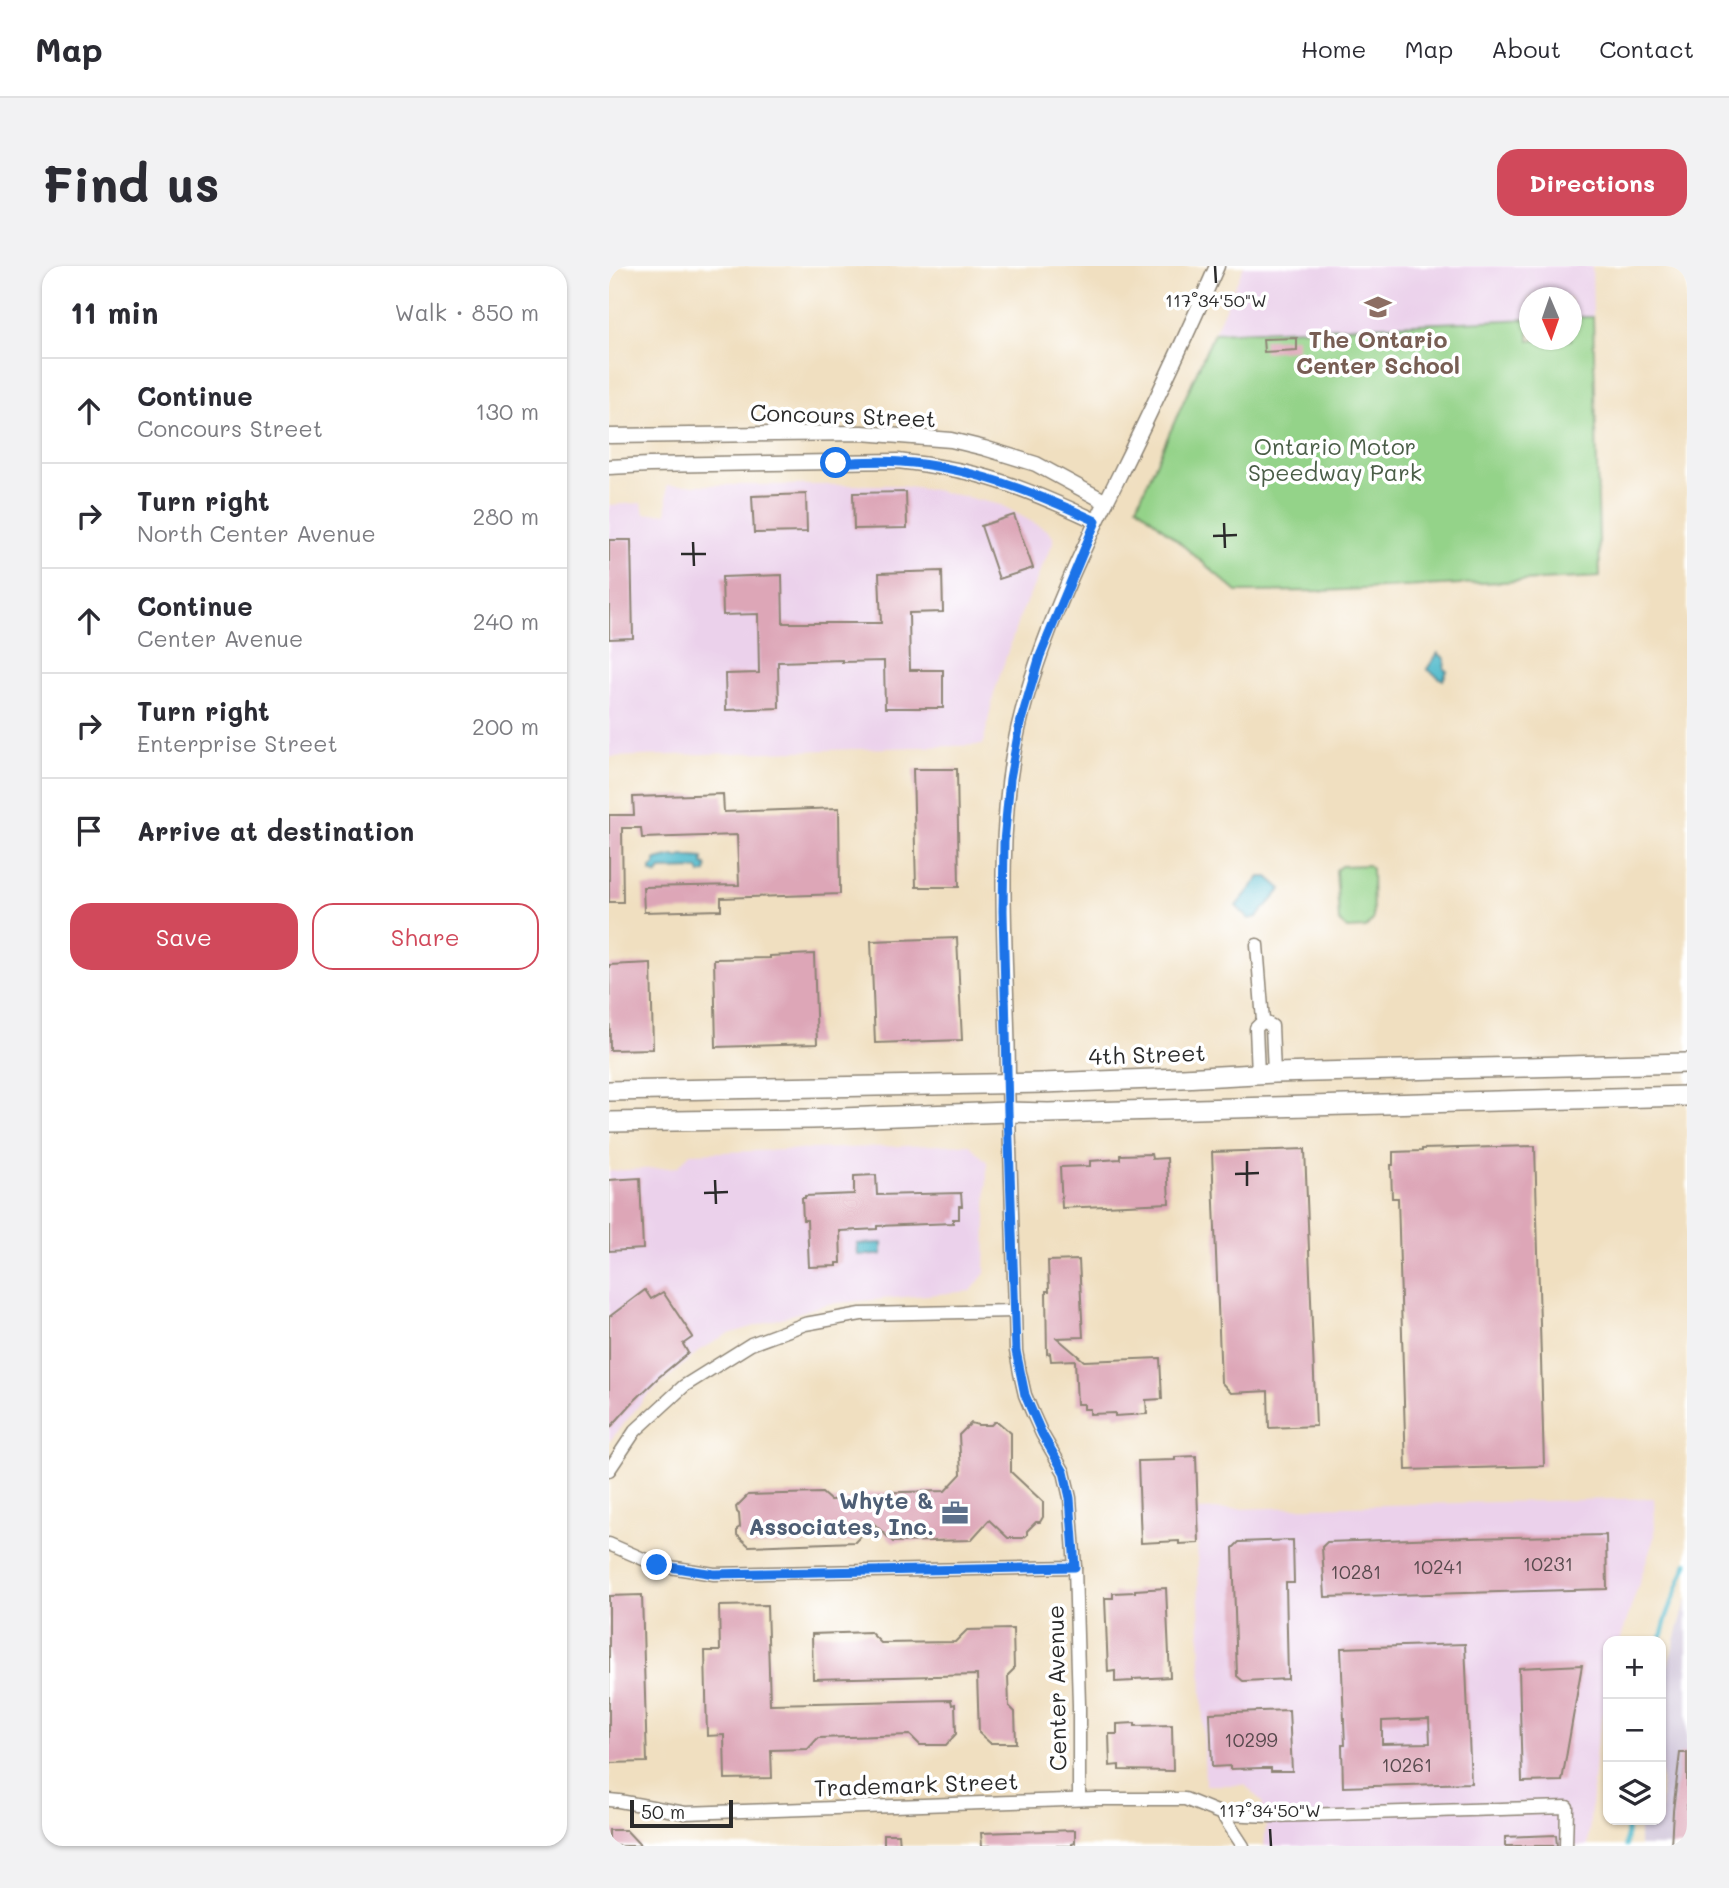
<!DOCTYPE html>
<meta charset="utf-8">
<style>
:root{--surface:#fff;--page:#f2f2f3;--text:#2b2b33;--muted:#7c7c81;--line:#e1e1e2;--accent:#d1495b}
body{margin:0;font-family:Mali,sans-serif;background:var(--page);color:var(--text)}
.controls{position:absolute;right:21px;bottom:21px;display:grid;overflow:hidden;border-radius:14px;box-shadow:0 2px 5px #0004}
.controls button{width:63px;height:63px;display:grid;place-items:center;padding:0;border:0;border-bottom:2px solid var(--line);background:var(--surface);color:var(--text);font:35px sans-serif}
.compass{position:absolute;left:910px;top:21px;width:63px;height:63px;border-radius:50%;background:var(--surface);box-shadow:0 2px 5px #0004;rotate:178deg}
.scale{position:absolute;left:21px;bottom:18px;width:103px;box-sizing:border-box;padding-left:7px;border:4px solid #2b2b2b;border-top:0;font-size:19px;line-height:24px;white-space:nowrap;color:#2b2b2b;-webkit-text-stroke:5px #fff;paint-order:stroke}
.stop{position:absolute;width:21px;height:21px;margin:-16px;border:5px solid #1a73e8;border-radius:50%;background:#fff}
.stop.end{background:#1a73e8;border-color:#fff;box-shadow:0 2px 7px #0008}
.list{margin:0;padding:0;list-style:none}
h2{display:flex;justify-content:space-between;align-items:center;height:91px;margin:0;padding:0 28px;font-size:30px}
h2 small{font-size:23px;font-weight:400;color:var(--muted)}
.list li{display:grid;grid-template-columns:46px 1fr auto;gap:21px;align-items:center;box-sizing:border-box;height:105px;padding:0 28px;border-top:2px solid var(--line)}
.list b{display:block;font-size:26px;white-space:nowrap}
.list p{margin:0;font-size:23px;white-space:nowrap;color:var(--muted)}
.list em{font-size:23px;font-style:normal;color:var(--muted)}
.actions{display:flex;gap:14px;padding:21px 28px}
.actions a{flex:1;padding:16px 0;border:2px solid var(--accent);border-radius:21px;text-align:center;font-size:24px;color:var(--accent)}
.actions .main{background:var(--accent);color:#fff}
.icon{flex:none;width:38px;height:38px;fill:none;stroke:currentColor;stroke-width:2;stroke-linecap:round;stroke-linejoin:round}
.map{position:relative;flex:none;width:1078px;height:1580px;overflow:hidden;border-radius:21px}
header{display:flex;align-items:center;gap:42px;box-sizing:border-box;height:98px;padding:0 35px;background:var(--surface);border-bottom:2px solid var(--line)}
header strong{font-size:33px}
nav{display:flex;gap:38px;margin-inline-start:auto;font-size:24px}
.intro{display:flex;align-items:center;justify-content:space-between;box-sizing:border-box;height:168px;padding:0 42px}
h1{margin:0;font-size:49px}
.button{padding:18px 32px;border-radius:21px;background:var(--accent);color:#fff;font-size:24px;font-weight:700}
main{display:flex;gap:42px;padding:0 42px}
aside{flex:1;background:var(--surface);border-radius:21px;box-shadow:0 2px 5px #0004}
.map>svg:first-child{display:block}
.built{fill:#ebd1eb}
.industrial{fill:#cbbfd5}
.green{fill:#94d389;stroke:#607f5a;stroke-width:2}
.water{fill:#4fb9cb;stroke:#3d727b;stroke-width:2}
.lines{fill:none;stroke-linecap:round;stroke-linejoin:round}
.stream{stroke:#4fb9cb;stroke-width:4.5}
.building{fill:#dda6b7;fill-rule:evenodd}
.minor-casing{stroke:#8e8576;stroke-width:15}
.tertiary-casing{stroke:#8e8576;stroke-width:17}
.primary-casing{stroke:#8e8576;stroke-width:22}
.minor{stroke:#fff;stroke-width:12}
.tertiary{stroke:#fff;stroke-width:14}
.primary{stroke:#fff;stroke-width:19}
.route{stroke:#1a73e8;stroke-width:9}
.ticks{fill:none;stroke:#2b2b2b;stroke-width:2.5}
.labels{text-anchor:middle;dominant-baseline:central;stroke-width:7;stroke-linejoin:round;paint-order:stroke}
.number-label{font-size:19px;fill:#584a4e}
.education-label{font-size:23px;font-weight:bold;fill:#785e54;stroke:#fff}
.street-label{font-size:23px;fill:#2b2b2b;stroke:#fff}
.park-label{font-size:23px;fill:#4a5d47;stroke:#fff}
.service-label{font-size:23px;font-weight:bold;fill:#4e5e75;stroke:#fff;text-anchor:end}
.ticks-label{font-size:18px;text-anchor:middle;fill:#2b2b2b;stroke:#fff;stroke-width:7;stroke-linejoin:round;paint-order:stroke}
</style>
<header>
<strong>Map</strong>
<nav><a>Home</a><a>Map</a><a>About</a><a>Contact</a></nav>
</header>
<div class="intro"><h1>Find us</h1><a class="button">Directions</a></div>
<main>
<aside>
<h2>11 min<small>Walk · 850 m</small></h2>
<ul class="list">
<li><svg class="icon" aria-label="ahead" viewBox="0 0 24 24"><path d="M12 20V5M6 11l6-6 6 6"/></svg><div><b>Continue</b><p>Concours Street</p></div><em>130 m</em></li>
<li><svg class="icon" aria-label="right" viewBox="0 0 24 24"><path d="M7 20v-9h11M14 6l5 5-5 5"/></svg><div><b>Turn right</b><p>North Center Avenue</p></div><em>280 m</em></li>
<li><svg class="icon" aria-label="ahead" viewBox="0 0 24 24"><path d="M12 20V5M6 11l6-6 6 6"/></svg><div><b>Continue</b><p>Center Avenue</p></div><em>240 m</em></li>
<li><svg class="icon" aria-label="right" viewBox="0 0 24 24"><path d="M7 20v-9h11M14 6l5 5-5 5"/></svg><div><b>Turn right</b><p>Enterprise Street</p></div><em>200 m</em></li>
<li><svg class="icon" aria-label="arrive" viewBox="0 0 24 24"><path d="M6 21V4h12l-3 4 3 4H6"/></svg><div><b>Arrive at destination</b></div></li>
</ul>
<div class="actions"><a class="main">Save</a><a>Share</a></div>
</aside>
<div class="map">
<svg width="1078" height="1580" viewBox="0 0 1078 1580">
<rect width="100%" height="100%" fill="#fff"/>
<filter id="ink" filterUnits="userSpaceOnUse"><feTurbulence type="fractalNoise" baseFrequency=".0143" numOctaves="2"/><feDisplacementMap in="SourceGraphic" scale="14" xChannelSelector="R" yChannelSelector="G"/><feConvolveMatrix kernelMatrix="1 2 1 2 8 2 1 2 1" color-interpolation-filters="sRGB"/></filter>
<filter id="wash" filterUnits="userSpaceOnUse"><feTurbulence type="fractalNoise" baseFrequency=".00686" numOctaves="4" result="noise"/><feDisplacementMap in="SourceGraphic" scale="28" xChannelSelector="R" yChannelSelector="G"/><feGaussianBlur stdDeviation="1.57" result="paint"/><feColorMatrix in="noise" values="0 0 0 0 0 0 0 0 0 0 0 0 0 0 0 0 0 1.4 0 .05"/><feComposite in="paint" operator="in"/></filter>
<g filter="url(#wash)">
<rect width="100%" height="100%" fill="#f0dfc0"/>
<g class="built">
<path d="M635,0H983L984,51H963L962,32H920V53L605,67Z"/>
<path d="M58,219H283L325,224L392,239L438,264L444,271V277L410,352L385,427L374,479L0,491V239L33,237L35,248L58,247Z"/>
<path d="M360,878L378,896L376,1007L362,1025L218,1038L117,1069L90,1085L35,1133L0,1176V905L69,901L81,887Z"/>
<path d="M1045,1232L1046,1269L1011,1375H999V1424L987,1481L979,1580H655L657,1561L653,1536L636,1519H596L587,1244Z"/>
</g>
<path class="industrial" d="M1078,1333V1580H1030V1554H1052V1423Z"/>
<g class="green">
<path d="M963,51H984L991,311L715,325L628,326L528,240L605,67L920,53V74H962Z"/>
<path d="M759,599L763,603L764,654L757,662L738,663L730,655L727,604L732,600Z"/>
</g>
<g class="water">
<path d="M829,387L836,393L835,403L838,405L834,414L818,403Z"/>
<path d="M65,590L69,592L73,590L94,592V598L97,599L98,603L97,606L91,608L89,603L52,604L48,609L42,606V602L46,599V594Z"/>
<path d="M651,611H659L673,623L648,651L640,653L627,640Z"/>
<path d="M273,977V989H249L248,978Z"/>
</g>
<g class="lines">
<g class="stream">
<path d="M1051,1375L1058,1350L1078,1297"/>
<path d="M1017,1580L1018,1554"/>
</g>
</g>
<g id="blocks">
<g class="building">
<path d="M688,72V84L655,86L654,73Z"/>
<path d="M297,226L298,262L245,263L244,227Z"/>
<path d="M197,228L198,266L145,267L143,230Z"/>
<path d="M405,249L424,302L390,313L372,260Z"/>
<path d="M0,274H22L24,372L0,373Z"/>
<path d="M333,305L334,346L300,347L301,404H334V442H276L275,395L233,396V394L169,396L170,442L117,444L116,408L150,407L149,348L114,349L113,311L173,309L174,357H272L270,307Z"/>
<path d="M304,503H348L350,621H307Z"/>
<path d="M114,528L115,546L230,542L231,628L112,632V644L35,646L34,621L130,619L128,569L33,572L32,562H13L14,636H0V549H25L24,531Z"/>
<path d="M348,672L353,774L266,777L262,675Z"/>
<path d="M205,688L208,778L107,781L105,693L161,692V690Z"/>
<path d="M42,697L44,783L1,784L0,699Z"/>
<path d="M926,880L935,1200L797,1204L789,932H783L782,899H784V886L813,885V883Z"/>
<path d="M696,883L707,1160L660,1162L659,1125L622,1127L612,1116L603,886Z"/>
<path d="M542,888L543,893L558,892L560,937L453,942L451,901L481,900V895L511,893V889Z"/>
<path d="M267,909L268,929L352,927L353,940H350V953H344V957L268,960V963L231,965L232,997H228V1000L200,1001L198,954H194L193,932H196V930L245,928V910Z"/>
<path d="M31,912L34,983L0,985V914Z"/>
<path d="M470,994L474,1071L448,1072L475,1095L551,1092L553,1133L537,1134L538,1148L506,1150V1147L481,1148V1143H475V1138H468L466,1094L442,1095L441,1087L438,1088L437,1025H440L439,995Z"/>
<path d="M36,1024L42,1033L54,1026L84,1071L74,1078L79,1087L50,1111L24,1136L0,1163V1051Z"/>
<path d="M385,1156H389L402,1167V1206L434,1236V1251L431,1256H427L418,1265V1269L414,1272H399L380,1254L362,1274L284,1276L264,1257L246,1276L140,1280L128,1269V1263L131,1261L130,1248L128,1246L127,1241L139,1229L213,1227L221,1234L244,1233L251,1227L336,1225L352,1208L350,1169L362,1157L369,1159H382Z"/>
<path d="M587,1190L590,1277L570,1278V1275L532,1277L529,1195L566,1194V1191Z"/>
<path d="M997,1269L998,1323L716,1331L713,1281L718,1276L860,1271V1272Z"/>
<path d="M684,1274L685,1317H677L679,1413L634,1415L628,1410L624,1282L630,1276Z"/>
<path d="M557,1322L561,1411L524,1413V1415L506,1416V1405L499,1406L496,1332H504V1327L526,1326V1324Z"/>
<path d="M33,1329L38,1496L0,1497V1330Z"/>
<path d="M158,1339L161,1438L342,1434L343,1439L346,1438L347,1468L337,1479H311L301,1469L209,1472L199,1483L162,1484L163,1512L116,1513L115,1469L98,1470L96,1385H111L110,1340Z"/>
<path d="M404,1363L405,1403L399,1409L400,1440L406,1446L407,1477H381L370,1467L368,1409L204,1413L203,1368L261,1366L272,1377L346,1376L358,1364Z"/>
<path d="M856,1378L862,1517L734,1521L733,1479H736L732,1382ZM820,1453L821,1477L773,1478V1455Z"/>
<path d="M973,1399L953,1515L913,1516L910,1402Z"/>
<path d="M680,1444L683,1505H662V1502H653L621,1503V1500L603,1501L601,1447Z"/>
<path d="M526,1457V1460L563,1459L564,1505L510,1504V1499L501,1500L500,1468H508V1458Z"/>
<path d="M1071,1487H1078V1580H1062L1064,1545Z"/>
<path d="M0,1564H17L32,1580H0Z"/>
<path d="M466,1564V1577L463,1578V1580H373L372,1567Z"/>
<path d="M275,1568H290L291,1580H275Z"/>
<path d="M947,1569L948,1580H896V1571Z"/>
</g>
</g>
</g>
<g filter="url(#ink)">
<use href="#blocks" fill-opacity="0" stroke="#8e8576" stroke-width="2"/>
<g class="lines">
<defs>
<g id="minor">
<path d="M648,679L654,755L663,760L665,807"/>
<path d="M649,808L647,762L654,755"/>
<path d="M399,817L406,1045L407,1085L411,1107L416,1129L424,1148L433,1168L455,1206L461,1232L466,1301L470,1439V1533"/>
<path d="M0,1204L26,1165L75,1120L142,1078L196,1058L252,1048L406,1045"/>
<path d="M0,1278L48,1299L105,1308L466,1301"/>
<path d="M0,1534L10,1535L76,1547L487,1533H576L613,1548L662,1550L958,1541L957,1580"/>
<path d="M613,1548L634,1580"/>
</g>
<g id="tertiary">
<path d="M0,170L253,167L342,174L375,182L427,198L497,236"/>
<path d="M0,201L40,199L289,195C320,199 350,203 380,212C417,223 453,239 487,255"/>
<path d="M399,817C399,704 385,590 406,478C423,391 467,296 507,216C542,145 576,73 608,0"/>
</g>
<g id="primary">
<path d="M0,825L433,817L573,812L665,807L1078,797"/>
<path d="M0,856L204,853L399,846L439,847L1078,830"/>
</g>
</defs>
<use href="#minor" class="minor-casing"/>
<use href="#tertiary" class="tertiary-casing"/>
<use href="#primary" class="primary-casing"/>
<use href="#minor" class="minor"/>
<use href="#tertiary" class="tertiary"/>
<use href="#primary" class="primary"/>
</g>
</g>
<g class="lines" filter="url(#ink)">
<path class="route" d="M48,1299L105,1308L466,1301L461,1232L455,1206L433,1168L416,1129L407,1085L399,846L394,645L395,576L401,513L411,458L431,390L487,255C425,226 361,201 292,196C271,194 248,196 227,197"/>
</g>
<path class="ticks" d="M606,0L607,17M615,257L616,282M604,270L628,269M84,276L85,300M72,288H97M638,895V920M626,908L650,907M106,914L107,938M95,927L119,926M661,1563L662,1580"/>
<defs>
<symbol id="school-bare" viewBox="-9 -9 18 18"><path d="M0-5L7-2L0 1L-7-2ZM-4 1L0 2.5L4 1V4Q0 6-4 4Z" fill="#8d6e63" stroke="#fff" stroke-width="2.5" paint-order="stroke"/></symbol>
<symbol id="office-bare" viewBox="-9 -9 18 18"><path d="M-6-3h4V-5.5h4V-3h4V5H-6ZM-1-4.5V-3h2v-1.5ZM-6 0V1H6V0Z" fill="#5c6f8a" stroke="#fff" stroke-width="2.5" paint-order="stroke"/></symbol>
</defs>
<g fill-rule="evenodd">
<use href="#school-bare" x="750" y="22" width="38" height="38"/>
<use href="#office-bare" x="327" y="1228" width="38" height="38"/>
</g>
<g class="labels">
<g class="number-label">
<text x="939" y="1297">10231</text>
<text x="829" y="1300">10241</text>
<text x="747" y="1305">10281</text>
<text x="642" y="1473">10299</text>
<text x="798" y="1498">10261</text>
</g>
<g class="education-label">
<text x="769" y="73">The Ontario<tspan x="769" dy="26">Center School</tspan></text>
</g>
<g class="street-label">
<text transform="translate(234 149) rotate(2)">Concours Street</text>
<text transform="translate(538 788) rotate(-2)">4th Street</text>
<text transform="translate(447 1422) rotate(-91)">Center Avenue</text>
<text transform="translate(307 1518) rotate(-2)">Trademark Street</text>
</g>
<g class="park-label">
<text x="726" y="180">Ontario Motor<tspan x="726" dy="26">Speedway Park</tspan></text>
</g>
<g class="service-label">
<text x="325" y="1234">Whyte &amp;<tspan x="325" dy="26">Associates, Inc.</tspan></text>
</g>
</g>
<g class="ticks-label">
<text x="607" y="41">117°34'50"W</text>
<text x="661" y="1551">117°34'50"W</text>
</g>
</svg>
<div class="controls">
<button>+</button>
<button>−</button>
<button><svg class="icon" aria-label="layers" viewBox="0 0 24 24"><path d="M12 4l9 5-9 5-9-5zM3 14l9 5 9-5"/></svg></button>
</div>
<svg class="compass" viewBox="-18 -18 36 36"><path d="M0-13l5 13h-10z" fill="#e53935"/><path d="M0 13l5-13h-10z" fill="#7c7c81"/></svg>
<div class="scale">50 m</div>
<div class="stop" style="left:227px;top:197px"></div>
<div class="stop end" style="left:48px;top:1299px"></div>
</div>
</main>
